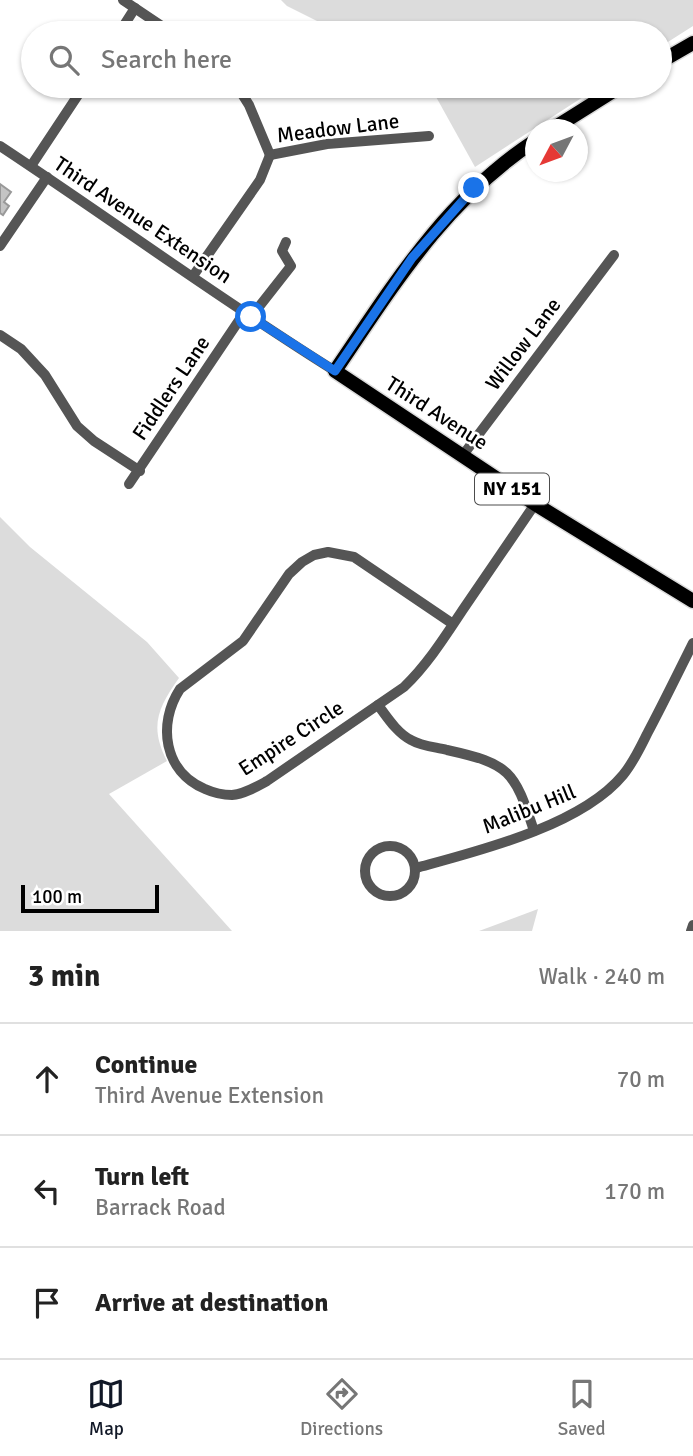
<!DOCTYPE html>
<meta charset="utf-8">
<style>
:root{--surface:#fff;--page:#f6f6f6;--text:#222;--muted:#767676;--line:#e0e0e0;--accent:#111827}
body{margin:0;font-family:Signika,sans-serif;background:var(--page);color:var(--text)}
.compass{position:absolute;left:525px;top:119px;width:63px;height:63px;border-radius:50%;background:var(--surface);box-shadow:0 2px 5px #0004;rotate:229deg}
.scale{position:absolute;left:21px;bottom:18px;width:138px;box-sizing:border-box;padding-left:7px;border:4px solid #000;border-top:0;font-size:19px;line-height:24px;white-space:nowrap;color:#000;-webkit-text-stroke:5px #fff;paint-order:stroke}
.stop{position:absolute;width:21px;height:21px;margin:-16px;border:5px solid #1a73e8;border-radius:50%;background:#fff}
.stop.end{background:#1a73e8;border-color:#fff;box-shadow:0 2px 7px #0008}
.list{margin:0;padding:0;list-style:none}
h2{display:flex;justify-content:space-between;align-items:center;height:91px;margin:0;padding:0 28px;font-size:30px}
h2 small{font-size:23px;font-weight:400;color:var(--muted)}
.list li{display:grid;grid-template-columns:46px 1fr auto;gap:21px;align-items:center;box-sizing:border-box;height:112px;padding:0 28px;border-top:2px solid var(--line)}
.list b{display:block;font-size:26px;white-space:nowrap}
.list p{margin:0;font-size:23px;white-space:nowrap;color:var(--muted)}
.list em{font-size:23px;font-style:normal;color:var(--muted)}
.icon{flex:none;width:38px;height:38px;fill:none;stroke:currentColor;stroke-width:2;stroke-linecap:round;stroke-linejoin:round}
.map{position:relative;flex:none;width:693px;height:931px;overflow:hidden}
.search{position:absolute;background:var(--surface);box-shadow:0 2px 5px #0004;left:21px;right:21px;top:21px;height:77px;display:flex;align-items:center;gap:18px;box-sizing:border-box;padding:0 24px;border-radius:38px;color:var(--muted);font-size:26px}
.sheet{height:427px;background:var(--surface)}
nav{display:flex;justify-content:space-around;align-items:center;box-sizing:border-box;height:98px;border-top:2px solid var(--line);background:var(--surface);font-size:19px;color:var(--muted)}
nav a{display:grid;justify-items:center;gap:4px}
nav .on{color:var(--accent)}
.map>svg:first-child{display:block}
.green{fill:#dcdcdc}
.building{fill:#c4c4c4;stroke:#999;stroke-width:2}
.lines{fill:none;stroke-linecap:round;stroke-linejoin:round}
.major-casing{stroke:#dbdbdb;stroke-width:17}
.minor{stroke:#555;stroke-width:10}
.major{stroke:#000;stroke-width:14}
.route{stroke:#1a73e8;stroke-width:9}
.labels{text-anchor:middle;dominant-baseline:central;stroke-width:5;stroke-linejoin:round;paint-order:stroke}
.shield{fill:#fff;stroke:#4c4c4c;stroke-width:2}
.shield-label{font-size:19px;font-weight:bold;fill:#000}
.street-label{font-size:21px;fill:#000;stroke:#fff}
</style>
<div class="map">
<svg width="693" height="931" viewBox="0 0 693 931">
<rect width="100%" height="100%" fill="#fff"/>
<g class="green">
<path d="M281,0H693V26L660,47V33H341L287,6Z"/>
<path d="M430,86H600L475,167Z"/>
<path d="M0,517L30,547L147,642L179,678C158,708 149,726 167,761L109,794L232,931H0Z"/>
<path d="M538,909L532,931H479Z"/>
</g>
<path class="building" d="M0,184L11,192L4,202L9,206L3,215L0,213Z"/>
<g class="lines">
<defs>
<g id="major">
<path d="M660,62L693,43"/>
<path d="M551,130L621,86"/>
<path d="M536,140C446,199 394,284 335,371L535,504L693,601"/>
</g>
</defs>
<use href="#major" class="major-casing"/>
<g class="minor">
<path d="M123,0L172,33"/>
<path d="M119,33L135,8"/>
<path d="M237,86L249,105L270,155"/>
<path d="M0,146C112,220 221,300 335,371"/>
<path d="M270,155L327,144L429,136"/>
<path d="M31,166L84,86"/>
<path d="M0,246L47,177"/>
<path d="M193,276L260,180L270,155"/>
<path d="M251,317L291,266L282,251L286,242"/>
<path d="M0,335L21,349L45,375L77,426L94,441L140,471"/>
<path d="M463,455L614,255"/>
<path d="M129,484L244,313"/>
<path d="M453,624L354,557L328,552L314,555L302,562L289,574L243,641L180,689C157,724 164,772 205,789C214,793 222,795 232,795C244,794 256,787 267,781L404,687C428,664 446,635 464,608C488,573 511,539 535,504"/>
<path d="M378,705C387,717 397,733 411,740C421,746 435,747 447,750C510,764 514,770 534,831"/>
<circle cx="390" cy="871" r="25"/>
<path d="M416,868C478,851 581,826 623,775C633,763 640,748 647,734C663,704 678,673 693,643"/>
<path d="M691,931L693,925"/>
</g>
<use href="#major" class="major"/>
</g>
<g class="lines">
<path class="route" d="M251,317L335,371L412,258L474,188"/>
</g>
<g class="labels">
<rect class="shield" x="475" y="473.5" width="74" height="31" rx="5"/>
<g class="shield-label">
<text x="512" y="489">NY 151</text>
</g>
<g class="street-label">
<text transform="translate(338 128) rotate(-7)">Meadow Lane</text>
<text transform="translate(143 220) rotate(34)">Third Avenue Extension</text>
<text transform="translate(523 344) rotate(-53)">Willow Lane</text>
<text transform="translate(171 388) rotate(-56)">Fiddlers Lane</text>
<text transform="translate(437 413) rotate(33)">Third Avenue</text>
<text transform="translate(291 738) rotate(-33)">Empire Circle</text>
<text transform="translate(529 809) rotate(-22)">Malibu Hill</text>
</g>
</g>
</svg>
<svg class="compass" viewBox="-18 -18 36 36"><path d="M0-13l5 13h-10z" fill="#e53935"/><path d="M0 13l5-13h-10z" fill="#767676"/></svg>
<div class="scale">100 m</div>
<div class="stop" style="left:251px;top:317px"></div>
<div class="stop end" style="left:474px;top:188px"></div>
<div class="search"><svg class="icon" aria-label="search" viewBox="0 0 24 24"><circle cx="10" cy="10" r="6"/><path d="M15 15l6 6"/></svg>Search here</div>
</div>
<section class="sheet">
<h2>3 min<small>Walk · 240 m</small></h2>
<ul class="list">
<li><svg class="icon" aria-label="ahead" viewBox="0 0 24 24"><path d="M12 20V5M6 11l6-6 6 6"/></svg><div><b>Continue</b><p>Third Avenue Extension</p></div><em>70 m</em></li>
<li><svg class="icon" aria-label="left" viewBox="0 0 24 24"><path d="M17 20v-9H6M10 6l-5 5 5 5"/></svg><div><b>Turn left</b><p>Barrack Road</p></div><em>170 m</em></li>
<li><svg class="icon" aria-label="arrive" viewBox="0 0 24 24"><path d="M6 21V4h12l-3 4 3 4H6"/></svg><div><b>Arrive at destination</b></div></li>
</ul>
</section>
<nav>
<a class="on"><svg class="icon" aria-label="map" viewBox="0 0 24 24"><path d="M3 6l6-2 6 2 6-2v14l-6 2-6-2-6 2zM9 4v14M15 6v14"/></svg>Map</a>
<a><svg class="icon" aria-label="directions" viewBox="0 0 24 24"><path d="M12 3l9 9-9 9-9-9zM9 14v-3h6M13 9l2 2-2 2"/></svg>Directions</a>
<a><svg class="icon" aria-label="saved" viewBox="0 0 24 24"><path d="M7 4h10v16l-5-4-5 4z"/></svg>Saved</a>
</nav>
